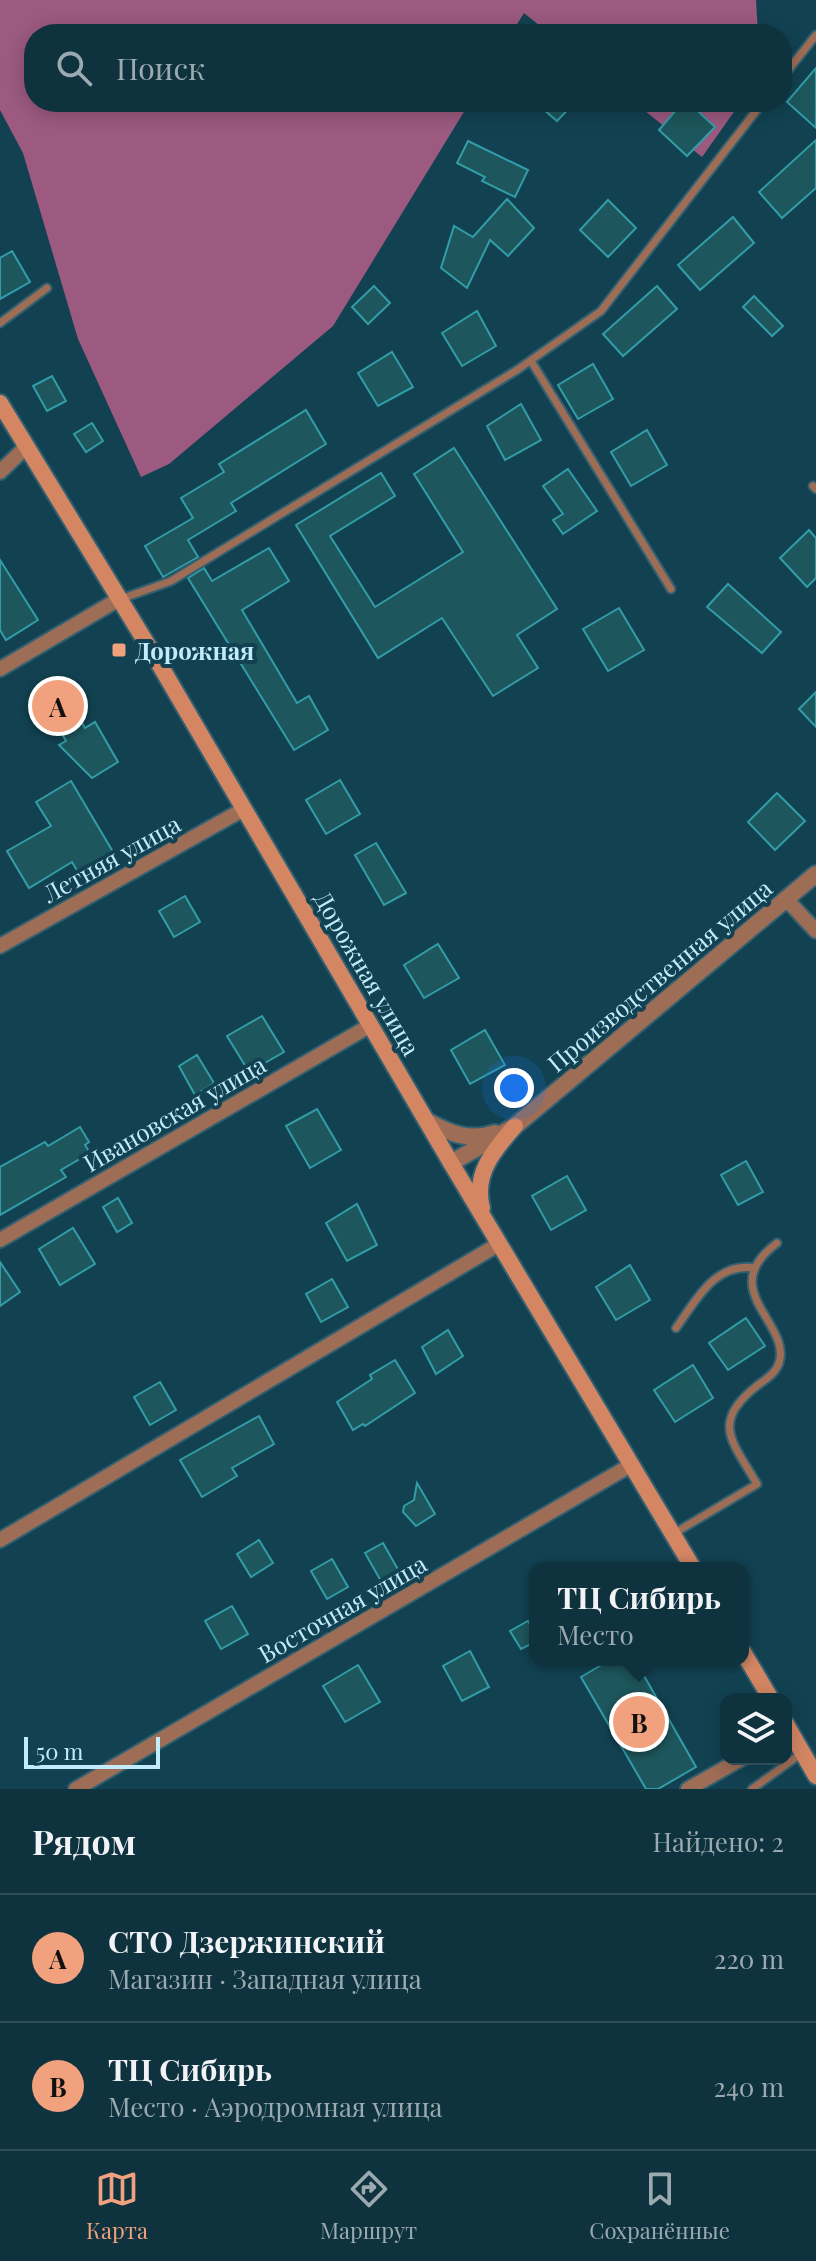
<!DOCTYPE html>
<html lang="ru">
<meta charset="utf-8">
<style>
:root{--surface:#0e323e;--page:#173a45;--text:#f1f3f6;--muted:#9baab0;--line:#2e4d58;--accent:#f1a17d}
body{margin:0;font-family:"Playfair Display",serif;background:var(--page);color:var(--text)}
.controls{position:absolute;right:24px;bottom:24px;display:grid;overflow:hidden;border-radius:16px;box-shadow:0 4px 20px #0003}
.controls button{width:72px;height:72px;display:grid;place-items:center;padding:0;border:0;border-bottom:2px solid var(--line);background:var(--surface);color:var(--text);font:40px sans-serif}
.scale{position:absolute;left:24px;bottom:20px;width:136px;box-sizing:border-box;padding-left:8px;border:4px solid #c2ebfc;border-top:0;font-size:22px;line-height:28px;white-space:nowrap;color:#c2ebfc;-webkit-text-stroke:6px #124252;paint-order:stroke}
.you{position:absolute;left:514px;top:1088px;width:28px;height:28px;margin:-20px;border:6px solid #fff;border-radius:50%;background:#1a73e8;box-shadow:0 0 0 12px #1a73e833}
.badge{display:grid;place-items:center;width:52px;height:52px;border-radius:50%;background:var(--accent);color:#111;font-size:26px;font-weight:700}
.pin{position:absolute;translate:-50% -50%;border:4px solid #fff;box-shadow:0 2px 8px #0006}
.popup{position:absolute;left:529px;top:1562px;width:220px;height:104px;box-sizing:border-box;display:grid;place-content:center;border-radius:16px;background:var(--surface);filter:drop-shadow(0 2px 6px #0005);font-size:26px;white-space:nowrap;color:var(--muted)}
.popup b{font-size:30px;color:var(--text)}
.popup::after{content:'';position:absolute;left:50%;top:100%;margin-left:-16px;border:16px solid transparent;border-top-color:var(--surface)}
.list{margin:0;padding:0;list-style:none}
h2{display:flex;justify-content:space-between;align-items:center;height:104px;margin:0;padding:0 32px;font-size:34px}
h2 small{font-size:26px;font-weight:400;color:var(--muted)}
.list li{display:grid;grid-template-columns:52px 1fr auto;gap:24px;align-items:center;box-sizing:border-box;height:128px;padding:0 32px;border-top:2px solid var(--line)}
.list b{display:block;font-size:30px;white-space:nowrap}
.list p{margin:0;font-size:26px;white-space:nowrap;color:var(--muted)}
.list em{font-size:26px;font-style:normal;color:var(--muted)}
.icon{flex:none;width:44px;height:44px;fill:none;stroke:currentColor;stroke-width:2;stroke-linecap:round;stroke-linejoin:round}
.map{position:relative;flex:none;width:816px;height:1789px;overflow:hidden}
.search{position:absolute;background:var(--surface);box-shadow:0 4px 20px #0003;left:24px;right:24px;top:24px;height:88px;display:flex;align-items:center;gap:20px;box-sizing:border-box;padding:0 28px;border-radius:32px;color:var(--muted);font-size:30px}
.sheet{height:360px;background:var(--surface)}
nav{display:flex;justify-content:space-around;align-items:center;box-sizing:border-box;height:112px;border-top:2px solid var(--line);background:var(--surface);font-size:22px;color:var(--muted)}
nav a{display:grid;justify-items:center;gap:4px}
nav .on{color:var(--accent)}
.map>svg:first-child{display:block}
.forest{fill:#9c5a80}
.building{fill:#1d575d;stroke:#329da8;stroke-width:2}
.lines{fill:none;stroke-linecap:round;stroke-linejoin:round}
.service-casing{stroke:#326071;stroke-width:11}
.minor-casing{stroke:#326071;stroke-width:18}
.tertiary-casing{stroke:#326071;stroke-width:20}
.secondary-casing{stroke:#326071;stroke-width:20}
.service{stroke:#9e6d56;stroke-width:7}
.minor{stroke:#9e6d56;stroke-width:14}
.tertiary{stroke:#9e6d56;stroke-width:16}
.secondary{stroke:#d48663;stroke-width:16}
.poi-dot{fill:#f1a17d;stroke:#124252;stroke-width:3}
.labels{text-anchor:middle;dominant-baseline:central;stroke-width:8;stroke-linejoin:round;paint-order:stroke}
.poi-label{font-size:24px;font-weight:bold;fill:#c2ebfc;stroke:#124252;text-anchor:start}
.street-label{font-size:24px;fill:#c2ebfc;stroke:#124252}
</style>
<div class="map">
<svg width="816" height="1789" viewBox="0 0 816 1789">
<rect width="100%" height="100%" fill="#124252"/>
<g class="forest">
<path d="M0,0H756L758,34H550L524,13L511,34H34V102H470L333,326L169,464L141,477L78,339L23,153L0,110Z"/>
<path d="M634,102H741L702,157Z"/>
</g>
<g class="building">
<path d="M816,68V128L787,102Z"/>
<path d="M535,102H575L557,121Z"/>
<path d="M683,102H688L715,127L687,156L659,130Z"/>
<path d="M816,140V188L782,218L759,192Z"/>
<path d="M468,141L528,170L515,197L482,181L485,177L457,163Z"/>
<path d="M507,199L534,228L508,256L490,240L467,288L441,268L454,226L473,237Z"/>
<path d="M608,200L636,228L608,257L580,230Z"/>
<path d="M733,217L754,243L700,290L678,265Z"/>
<path d="M12,251L30,282L0,299V258Z"/>
<path d="M374,286L390,303L368,324L352,307Z"/>
<path d="M657,286L677,309L623,356L603,334Z"/>
<path d="M754,296L783,326L772,336L743,307Z"/>
<path d="M477,311L496,346L462,366L442,333Z"/>
<path d="M392,352L413,387L378,406L358,373Z"/>
<path d="M593,364L613,399L578,419L558,385Z"/>
<path d="M52,376L66,401L47,411L33,386Z"/>
<path d="M521,404L541,440L505,460L487,426Z"/>
<path d="M306,410L326,444L231,503L236,511L188,540L198,557L163,577L145,546L193,518L181,498L224,472L219,464Z"/>
<path d="M92,423L103,441L86,452L74,434Z"/>
<path d="M647,430L667,465L631,486L611,452Z"/>
<path d="M454,448L557,609L517,635L538,668L493,696L442,618L378,658L296,525L381,473L395,496L330,536L375,607L463,552L414,474Z"/>
<path d="M568,469L597,511L563,534L553,520L563,514L543,486Z"/>
<path d="M809,530L816,538V578L807,587L780,558Z"/>
<path d="M269,548L289,581L242,610L297,703L309,696L328,730L294,750L188,578L204,568L212,581Z"/>
<path d="M0,560L38,620L6,640L0,630Z"/>
<path d="M728,584L781,632L762,653L707,607Z"/>
<path d="M619,608L644,650L608,671L583,629Z"/>
<path d="M58,680L85,728L95,722L118,762L92,778L59,745L66,741L38,692Z"/>
<path d="M816,692V727L799,709Z"/>
<path d="M340,780L360,814L326,834L306,800Z"/>
<path d="M71,781L116,857L81,877L72,862L29,888L7,851L51,826L36,802Z"/>
<path d="M777,793L805,821L775,850L748,822Z"/>
<path d="M376,843L406,893L384,905L355,855Z"/>
<path d="M185,896L200,922L174,937L159,911Z"/>
<path d="M438,944L459,978L424,998L404,965Z"/>
<path d="M262,1016L284,1052L249,1072L227,1036Z"/>
<path d="M485,1030L505,1065L470,1084L451,1050Z"/>
<path d="M197,1055L214,1083L195,1095L179,1066Z"/>
<path d="M317,1109L341,1150L310,1168L286,1126Z"/>
<path d="M80,1127L89,1142L85,1145L90,1153L61,1170L66,1177L0,1215V1167L45,1142L48,1146Z"/>
<path d="M746,1161L763,1192L738,1205L721,1175Z"/>
<path d="M567,1176L586,1210L551,1230L532,1196Z"/>
<path d="M118,1198L132,1223L117,1232L103,1207Z"/>
<path d="M357,1204L377,1245L347,1261L326,1223Z"/>
<path d="M73,1228L95,1264L60,1285L39,1249Z"/>
<path d="M0,1262L20,1292L0,1306Z"/>
<path d="M630,1265L650,1300L616,1320L596,1287Z"/>
<path d="M332,1279L348,1307L321,1322L306,1294Z"/>
<path d="M746,1318L765,1346L728,1370L709,1343Z"/>
<path d="M448,1330L463,1356L436,1374L422,1347Z"/>
<path d="M395,1360L415,1393L365,1426L363,1424L353,1430L337,1402L372,1379L370,1375Z"/>
<path d="M693,1365L713,1398L675,1422L654,1390Z"/>
<path d="M160,1382L176,1410L150,1425L134,1397Z"/>
<path d="M259,1416L274,1444L232,1468L237,1476L202,1497L180,1460Z"/>
<path d="M417,1483L435,1514L416,1526L403,1512L404,1506L414,1500Z"/>
<path d="M259,1540L273,1563L251,1577L237,1554Z"/>
<path d="M383,1543L400,1573L382,1583L365,1553Z"/>
<path d="M332,1559L348,1587L327,1599L311,1571Z"/>
<path d="M232,1606L248,1634L221,1649L205,1621Z"/>
<path d="M528,1621L535,1635V1642L521,1649L510,1631Z"/>
<path d="M470,1651L489,1687L462,1701L443,1666Z"/>
<path d="M610,1660H635L696,1767L658,1789H646L581,1677Z"/>
<path d="M358,1665L380,1702L345,1722L323,1686Z"/>
</g>
<g class="lines">
<defs>
<g id="service">
<path d="M782,78L816,35"/>
<path d="M0,323L47,288"/>
<path d="M531,361L671,589"/>
<path d="M813,486L816,489"/>
<path d="M121,599L171,581L517,370L601,311L763,102"/>
<path d="M676,1328C697,1299 715,1262 755,1268"/>
<path d="M673,1534L757,1484C732,1441 710,1422 758,1385C766,1379 776,1373 779,1363C792,1323 714,1290 777,1243"/>
<path d="M752,1789L802,1753"/>
</g>
<g id="minor">
<path d="M0,472L26,447"/>
<path d="M0,669L119,599"/>
<path d="M787,900L816,931"/>
<path d="M0,946L244,809"/>
<path d="M0,1240L371,1025"/>
<path d="M0,1540L499,1244"/>
<path d="M76,1789L631,1465"/>
<path d="M688,1789L741,1759"/>
</g>
<g id="tertiary">
<path d="M427,1121C449,1133 469,1142 495,1133"/>
<path d="M451,1163L515,1126L816,874"/>
</g>
<g id="secondary">
<path d="M0,403L161,667L451,1163L693,1568"/>
<path d="M482,1208C473,1174 494,1150 515,1126"/>
<path d="M743,1652L771,1699"/>
<path d="M786,1724L816,1776"/>
</g>
</defs>
<use href="#service" class="service-casing"/>
<use href="#minor" class="minor-casing"/>
<use href="#tertiary" class="tertiary-casing"/>
<use href="#secondary" class="secondary-casing"/>
<use href="#service" class="service"/>
<use href="#minor" class="minor"/>
<use href="#tertiary" class="tertiary"/>
<use href="#secondary" class="secondary"/>
</g>
<rect class="poi-dot" x="111" y="642" width="16" height="16" rx="4"/>
<g class="labels">
<g class="poi-label">
<text x="135" y="650">Дорожная</text>
</g>
<g class="street-label">
<text transform="translate(111 858) rotate(-29)">Летняя улица</text>
<text transform="translate(368 973) rotate(60)">Дорожная улица</text>
<text transform="translate(659 975) rotate(-40)">Производственная улица</text>
<text transform="translate(174 1113) rotate(-30)">Ивановская улица</text>
<text transform="translate(342 1608) rotate(-30)">Восточная улица</text>
</g>
</g>
</svg>
<div class="controls">
<button><svg class="icon" aria-label="layers" viewBox="0 0 24 24"><path d="M12 4l9 5-9 5-9-5zM3 14l9 5 9-5"/></svg></button>
</div>
<div class="scale">50 m</div>
<div class="you"></div>
<div class="pin badge" style="left:58px;top:706px">A</div>
<div class="pin badge" style="left:639px;top:1722px">B</div>
<div class="popup"><b>ТЦ Сибирь</b>Место</div>
<div class="search"><svg class="icon" aria-label="search" viewBox="0 0 24 24"><circle cx="10" cy="10" r="6"/><path d="M15 15l6 6"/></svg>Поиск</div>
</div>
<section class="sheet">
<h2>Рядом<small>Найдено: 2</small></h2>
<ul class="list">
<li><span class="badge">A</span><div><b>СТО Дзержинский</b><p>Магазин · Западная улица</p></div><em>220 m</em></li>
<li><span class="badge">B</span><div><b>ТЦ Сибирь</b><p>Место · Аэродромная улица</p></div><em>240 m</em></li>
</ul>
</section>
<nav>
<a class="on"><svg class="icon" aria-label="map" viewBox="0 0 24 24"><path d="M3 6l6-2 6 2 6-2v14l-6 2-6-2-6 2zM9 4v14M15 6v14"/></svg>Карта</a>
<a><svg class="icon" aria-label="directions" viewBox="0 0 24 24"><path d="M12 3l9 9-9 9-9-9zM9 14v-3h6M13 9l2 2-2 2"/></svg>Маршрут</a>
<a><svg class="icon" aria-label="saved" viewBox="0 0 24 24"><path d="M7 4h10v16l-5-4-5 4z"/></svg>Сохранённые</a>
</nav>
